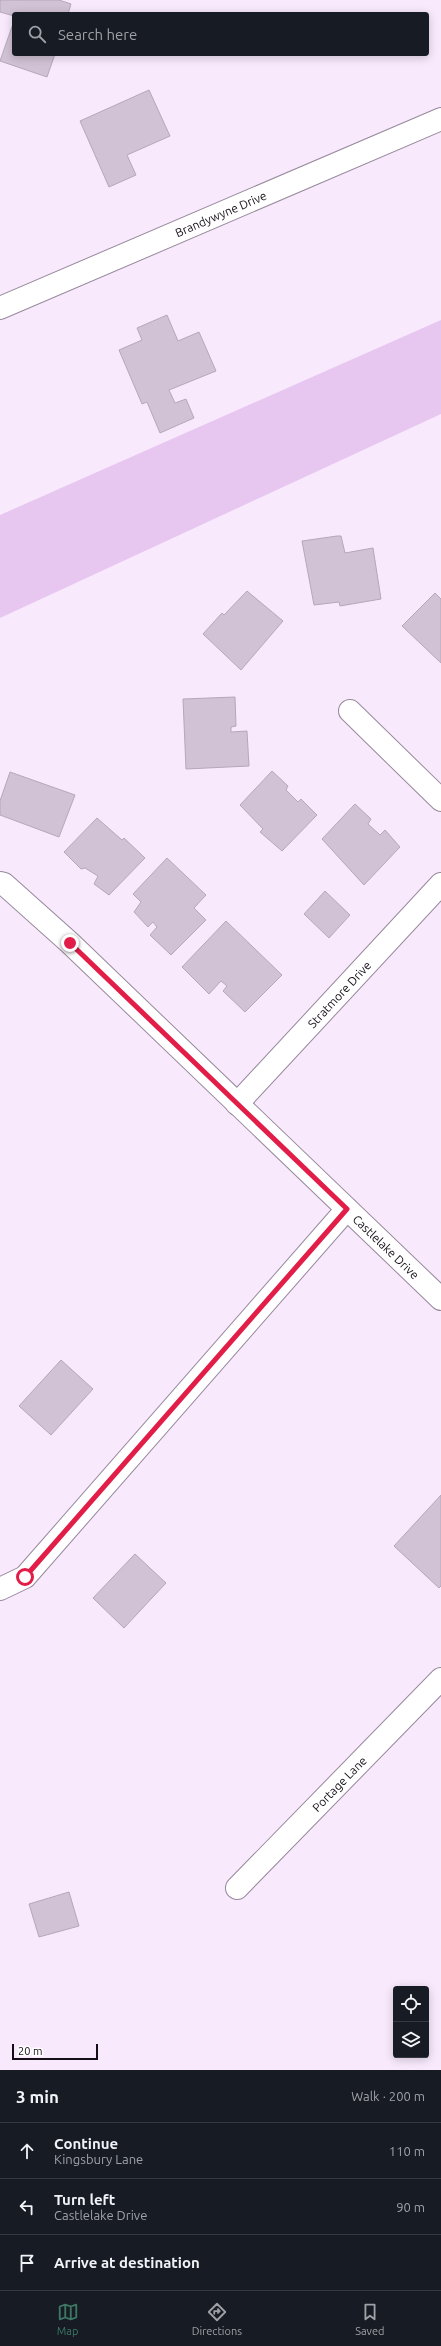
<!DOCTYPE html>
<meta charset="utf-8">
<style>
:root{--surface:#171b24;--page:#20242c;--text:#f1f3f6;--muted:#9ea1a6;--line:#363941;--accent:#3c7863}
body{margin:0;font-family:Ubuntu,sans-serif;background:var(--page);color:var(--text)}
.controls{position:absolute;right:12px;bottom:12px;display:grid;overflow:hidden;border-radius:4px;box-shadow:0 2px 10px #0003}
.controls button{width:36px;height:36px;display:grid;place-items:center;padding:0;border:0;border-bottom:1px solid var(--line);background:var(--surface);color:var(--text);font:20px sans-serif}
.scale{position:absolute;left:12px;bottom:10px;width:86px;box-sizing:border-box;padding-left:4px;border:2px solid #140f16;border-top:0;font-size:11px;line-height:14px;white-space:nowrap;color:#140f16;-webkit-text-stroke:3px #fff;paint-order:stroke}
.stop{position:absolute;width:12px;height:12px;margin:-9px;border:3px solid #e11d48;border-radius:50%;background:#fff}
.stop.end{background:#e11d48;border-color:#fff;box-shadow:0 1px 4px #0008}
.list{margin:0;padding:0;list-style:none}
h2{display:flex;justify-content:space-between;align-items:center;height:52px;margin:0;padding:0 16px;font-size:17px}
h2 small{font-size:13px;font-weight:400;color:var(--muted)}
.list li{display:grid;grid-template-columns:26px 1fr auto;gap:12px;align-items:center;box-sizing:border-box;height:56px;padding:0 16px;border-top:1px solid var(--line)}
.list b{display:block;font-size:15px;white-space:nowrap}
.list p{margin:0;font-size:13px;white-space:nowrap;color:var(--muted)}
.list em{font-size:13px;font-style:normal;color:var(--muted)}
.icon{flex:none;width:22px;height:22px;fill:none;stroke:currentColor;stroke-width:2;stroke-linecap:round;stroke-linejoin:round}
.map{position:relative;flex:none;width:441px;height:2070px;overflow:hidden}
.search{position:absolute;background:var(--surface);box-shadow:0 2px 10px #0003;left:12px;right:12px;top:12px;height:44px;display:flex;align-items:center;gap:10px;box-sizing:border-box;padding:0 14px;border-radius:4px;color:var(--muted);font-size:15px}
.sheet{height:220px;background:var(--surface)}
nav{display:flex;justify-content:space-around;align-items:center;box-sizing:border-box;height:56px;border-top:1px solid var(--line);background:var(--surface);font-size:11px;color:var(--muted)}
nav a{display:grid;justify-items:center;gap:2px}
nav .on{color:var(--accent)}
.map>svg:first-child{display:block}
.green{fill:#e7c7f0}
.building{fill:#d1c2d5;stroke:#b6a7ba}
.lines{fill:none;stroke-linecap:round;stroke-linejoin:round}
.street-casing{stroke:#97899b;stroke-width:24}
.street{stroke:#fff;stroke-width:22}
.route{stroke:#e11d48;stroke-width:5}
.labels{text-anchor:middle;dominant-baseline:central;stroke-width:3.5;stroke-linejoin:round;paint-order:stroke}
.street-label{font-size:12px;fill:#140f16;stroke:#fff}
</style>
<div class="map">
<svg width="441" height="2070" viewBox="0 0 441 2070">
<rect width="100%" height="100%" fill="#f8e9fd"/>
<path class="green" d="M441,320V414L0,618V515Z"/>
<g class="building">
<path d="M0,0H59L71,4L68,14H14V16L0,12Z"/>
<path d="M14,21V54H55L47,77L0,61Z"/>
<path d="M149,90L170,136L127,155L136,175L109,187L80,121Z"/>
<path d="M167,315L178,341L199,332L216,371L169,390L175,403L186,399L194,418L160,433L147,402L142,404L119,350L142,340L137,328Z"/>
<path d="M337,536H341L345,553L373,548L381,599L340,606L339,602L314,605L302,541Z"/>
<path d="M247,591L283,621L241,670L203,634L222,613L224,615Z"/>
<path d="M435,593L441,599V663L402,626Z"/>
<path d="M235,697L236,726L231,727V732L247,731L249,766L186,769L183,699Z"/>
<path d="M272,771L288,786L286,790L298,802L301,799L317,815L282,851L260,832L263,829L240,805Z"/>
<path d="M10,772L75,795L59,837L0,815V801Z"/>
<path d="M355,804L371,819L368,824L380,835L385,830L400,847L364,885L322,839Z"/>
<path d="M97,818L122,840L124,838L145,858L109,895L94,884L98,876L85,868L81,869L64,852Z"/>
<path d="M167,858L206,895L194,908L206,920L171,955L150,935L157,927L153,922L148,927L134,912L141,902L133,894Z"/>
<path d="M325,891L350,915L329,938L304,914Z"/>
<path d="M226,921L282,975L245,1012L223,991L227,986L221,981L209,994L182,967Z"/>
<path d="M61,1360L93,1389L51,1435L19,1406Z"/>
<path d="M441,1495V1586L439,1588L394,1546Z"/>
<path d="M135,1554L166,1583L124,1628L93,1598Z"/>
<path d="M69,1892L79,1926L39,1937L29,1904Z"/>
</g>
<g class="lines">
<defs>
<g id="street">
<path id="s1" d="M0,308L441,119"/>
<path d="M350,711L441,800"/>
<path id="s2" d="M0,883L4,884L70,943L441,1299"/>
<path id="s3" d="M237,1104L441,884"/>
<path d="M0,1589L25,1577L347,1209"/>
<path id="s4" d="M237,1888L441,1679"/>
</g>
</defs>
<use href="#street" class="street-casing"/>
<use href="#street" class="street"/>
</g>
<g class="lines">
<path class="route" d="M25,1577L347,1209L70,943"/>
</g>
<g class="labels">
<g class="street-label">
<text stroke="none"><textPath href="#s1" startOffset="240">Brandywyne Drive</textPath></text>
<text stroke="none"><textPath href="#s3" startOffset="150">Stratmore Drive</textPath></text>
<text stroke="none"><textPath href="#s2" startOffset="531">Castlelake Drive</textPath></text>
<text stroke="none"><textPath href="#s4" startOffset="146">Portage Lane</textPath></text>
</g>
</g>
</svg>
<div class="controls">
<button><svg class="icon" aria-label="locate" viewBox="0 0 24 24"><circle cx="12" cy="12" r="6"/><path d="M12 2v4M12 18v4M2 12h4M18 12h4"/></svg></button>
<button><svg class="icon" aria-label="layers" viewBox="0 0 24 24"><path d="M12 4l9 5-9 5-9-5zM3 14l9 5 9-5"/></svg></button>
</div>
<div class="scale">20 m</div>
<div class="stop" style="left:25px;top:1577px"></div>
<div class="stop end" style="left:70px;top:943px"></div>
<div class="search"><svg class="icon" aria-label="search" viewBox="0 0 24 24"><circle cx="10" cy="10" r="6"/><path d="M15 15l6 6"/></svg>Search here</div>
</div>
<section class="sheet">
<h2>3 min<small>Walk · 200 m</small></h2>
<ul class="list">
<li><svg class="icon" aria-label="ahead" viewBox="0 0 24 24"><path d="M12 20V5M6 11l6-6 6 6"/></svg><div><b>Continue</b><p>Kingsbury Lane</p></div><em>110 m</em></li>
<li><svg class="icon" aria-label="left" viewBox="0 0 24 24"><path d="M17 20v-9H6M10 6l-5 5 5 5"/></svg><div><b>Turn left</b><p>Castlelake Drive</p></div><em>90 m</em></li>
<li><svg class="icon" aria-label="arrive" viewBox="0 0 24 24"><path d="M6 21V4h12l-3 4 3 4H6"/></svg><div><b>Arrive at destination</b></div></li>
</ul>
</section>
<nav>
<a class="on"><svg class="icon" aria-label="map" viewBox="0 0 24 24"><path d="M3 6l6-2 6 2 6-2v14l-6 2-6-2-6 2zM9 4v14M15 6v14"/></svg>Map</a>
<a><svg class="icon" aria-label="directions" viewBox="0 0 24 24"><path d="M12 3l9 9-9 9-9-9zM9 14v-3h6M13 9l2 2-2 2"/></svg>Directions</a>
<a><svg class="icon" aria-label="saved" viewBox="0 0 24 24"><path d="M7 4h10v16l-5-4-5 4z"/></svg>Saved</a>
</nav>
